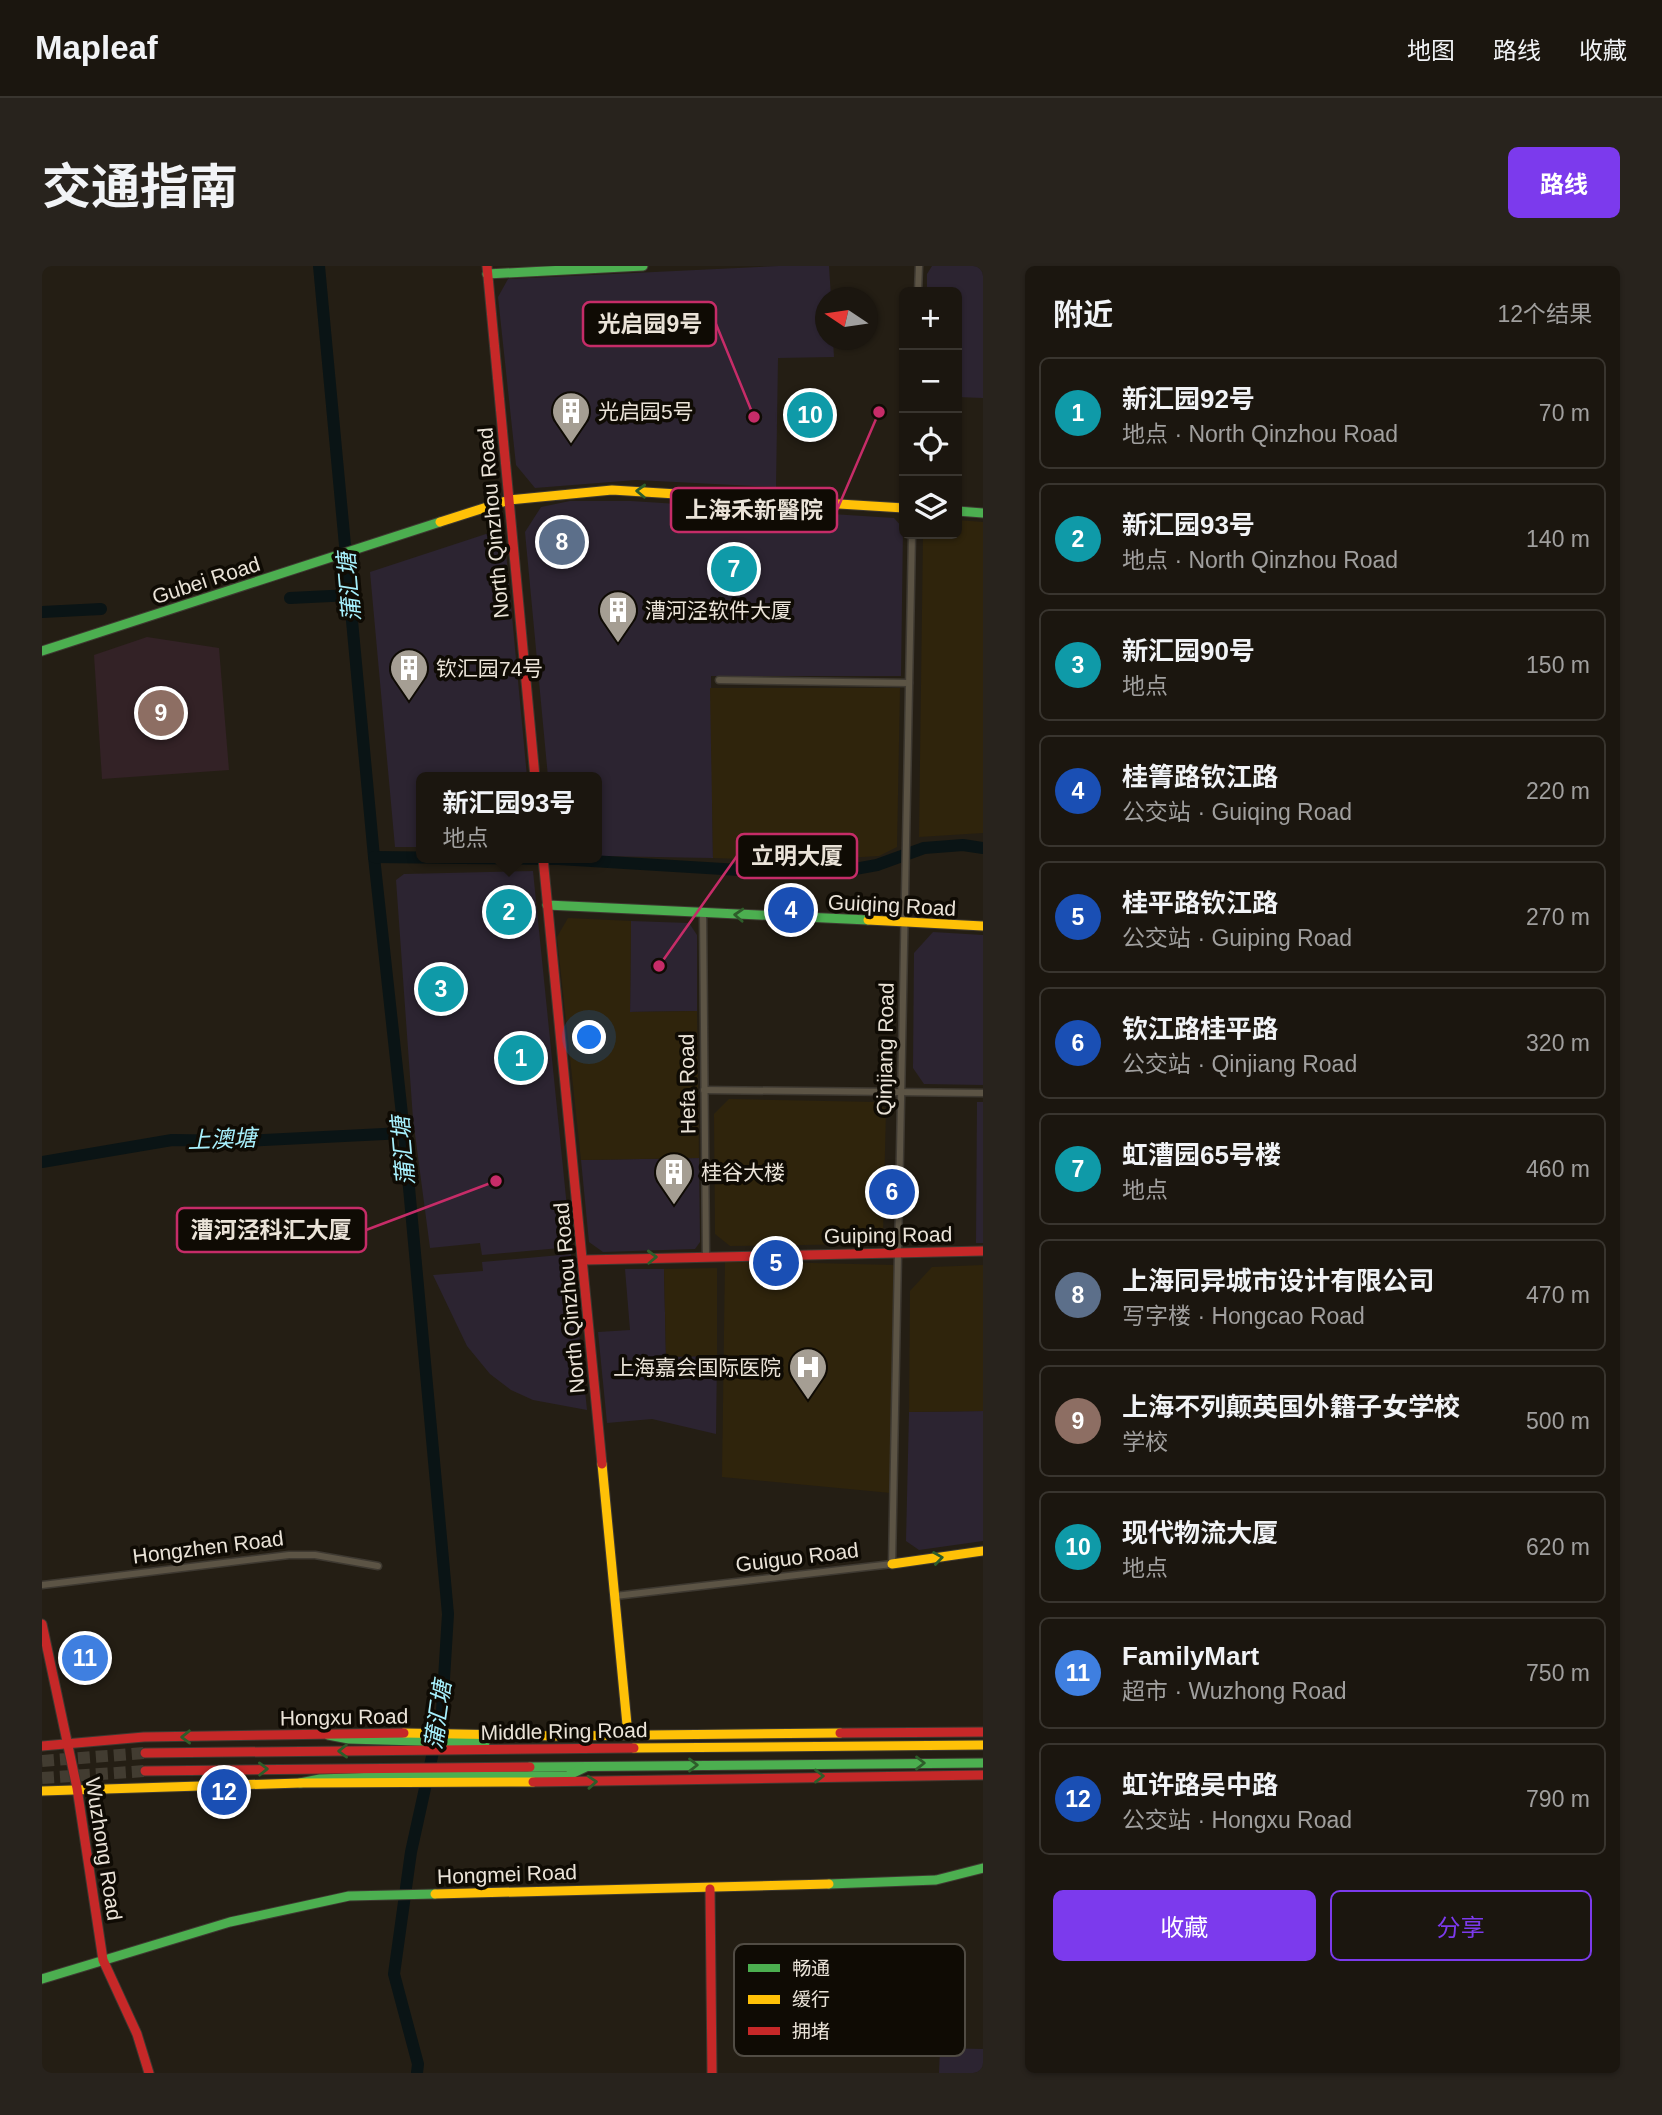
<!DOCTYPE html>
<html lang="zh">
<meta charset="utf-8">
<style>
:root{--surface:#1b160f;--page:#28231d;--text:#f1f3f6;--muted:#a09f9e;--line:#39352f;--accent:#7c3aed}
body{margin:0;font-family:Helvetica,"Noto Sans SC",sans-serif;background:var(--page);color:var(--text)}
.controls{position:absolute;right:21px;top:21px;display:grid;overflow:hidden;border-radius:10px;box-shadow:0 2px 5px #0004}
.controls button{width:63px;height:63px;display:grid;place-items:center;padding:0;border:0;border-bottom:2px solid var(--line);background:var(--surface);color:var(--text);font:35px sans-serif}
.compass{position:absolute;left:773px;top:21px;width:63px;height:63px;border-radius:50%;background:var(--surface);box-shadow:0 2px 5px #0004;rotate:283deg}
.you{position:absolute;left:548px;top:772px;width:24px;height:24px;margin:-18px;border:5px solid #fff;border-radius:50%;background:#1a73e8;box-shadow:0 0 0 10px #1a73e833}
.badge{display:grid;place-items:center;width:46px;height:46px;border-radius:50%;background:var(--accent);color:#fff;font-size:23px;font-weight:700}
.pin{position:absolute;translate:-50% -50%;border:4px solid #fff;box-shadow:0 2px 7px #0006}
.popup{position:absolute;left:374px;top:506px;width:186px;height:91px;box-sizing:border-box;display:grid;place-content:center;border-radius:10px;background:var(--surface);filter:drop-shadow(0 2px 5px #0005);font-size:23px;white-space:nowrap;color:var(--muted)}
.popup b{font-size:26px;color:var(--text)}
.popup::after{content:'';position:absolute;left:50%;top:100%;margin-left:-14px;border:14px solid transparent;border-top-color:var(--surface)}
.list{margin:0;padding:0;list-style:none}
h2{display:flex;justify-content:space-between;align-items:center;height:91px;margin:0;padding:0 28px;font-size:30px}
h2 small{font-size:23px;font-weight:400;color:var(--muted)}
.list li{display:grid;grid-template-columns:46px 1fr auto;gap:21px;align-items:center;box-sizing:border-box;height:112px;margin:0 14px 14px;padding:0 14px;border:2px solid var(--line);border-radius:10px}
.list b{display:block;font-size:26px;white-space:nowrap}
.list p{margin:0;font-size:23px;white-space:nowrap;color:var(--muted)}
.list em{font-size:23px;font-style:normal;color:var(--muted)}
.actions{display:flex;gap:14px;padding:21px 28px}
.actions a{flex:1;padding:16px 0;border:2px solid var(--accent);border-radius:10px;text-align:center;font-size:24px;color:var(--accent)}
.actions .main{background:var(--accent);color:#fff}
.icon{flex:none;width:38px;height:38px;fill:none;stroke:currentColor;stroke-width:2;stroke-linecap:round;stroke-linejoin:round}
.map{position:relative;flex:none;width:941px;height:1807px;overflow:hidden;border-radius:10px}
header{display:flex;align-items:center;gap:42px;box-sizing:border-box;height:98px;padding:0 35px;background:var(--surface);border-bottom:2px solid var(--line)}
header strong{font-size:33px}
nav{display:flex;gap:38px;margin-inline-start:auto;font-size:24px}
.intro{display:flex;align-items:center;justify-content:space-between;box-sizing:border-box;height:168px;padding:0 42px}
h1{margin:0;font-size:49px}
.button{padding:18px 32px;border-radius:10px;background:var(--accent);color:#fff;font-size:24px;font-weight:700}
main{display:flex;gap:42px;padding:0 42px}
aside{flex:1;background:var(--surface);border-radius:10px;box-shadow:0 2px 5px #0004}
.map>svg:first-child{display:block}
.commercial{fill:#2c2431}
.built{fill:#2f240c}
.education{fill:#332226}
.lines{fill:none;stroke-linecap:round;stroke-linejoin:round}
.river{stroke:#0a1415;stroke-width:12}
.highway-tunnel{stroke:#423c31;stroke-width:12;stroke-dasharray:12 6;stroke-linecap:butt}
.street-casing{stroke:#3e3931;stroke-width:9}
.fast-casing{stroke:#3e3931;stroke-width:11}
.slow-casing{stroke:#3e3931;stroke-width:11}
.jam-casing{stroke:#3e3931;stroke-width:11}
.street{stroke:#5c5445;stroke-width:6}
.fast{stroke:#4caf50;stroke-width:9}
.slow{stroke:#ffc107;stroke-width:9}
.jam{stroke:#c62828;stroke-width:9}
.oneway{stroke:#2e5d2a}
.labels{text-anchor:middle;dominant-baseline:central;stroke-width:7;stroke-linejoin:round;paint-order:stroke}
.poi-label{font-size:21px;fill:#eae3d8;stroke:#0f0b04;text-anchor:start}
.street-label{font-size:21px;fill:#eae3d8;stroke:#0f0b04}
.water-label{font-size:23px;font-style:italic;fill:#a7f0fd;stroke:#0f0b04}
.key{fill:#0f0b04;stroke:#514c44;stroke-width:2}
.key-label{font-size:19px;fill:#eae3d8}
.leader{fill:none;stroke:#c62c68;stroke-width:2.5}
.callout-dot{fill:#c62c68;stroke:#0f0b04;stroke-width:2.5}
.callout{fill:#0f0b04;stroke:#c62c68;stroke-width:2.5}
.callout-label{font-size:23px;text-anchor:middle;font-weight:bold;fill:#eae3d8}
</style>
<header>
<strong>Mapleaf</strong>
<nav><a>地图</a><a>路线</a><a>收藏</a></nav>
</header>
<div class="intro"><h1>交通指南</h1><a class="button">路线</a></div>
<main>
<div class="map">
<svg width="941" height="1807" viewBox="0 0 941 1807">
<rect width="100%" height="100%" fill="#241e14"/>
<g class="commercial">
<path d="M737,0H787L789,31L783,32V74H791L792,91L736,92L734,221L594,214L493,222L474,199L456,31L466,13Z"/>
<path d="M890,0H941V132L915,131V26H885V8Z"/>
<path d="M528,235H589L852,252L861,262L859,410H669L671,592L555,590L554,511H506L483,266L499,241Z"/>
<path d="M447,267L463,275L485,511H379V581H353L328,306Z"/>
<path d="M491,605L529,981L440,989L438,977L388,982L371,853L354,614L362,608Z"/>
<path d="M589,655L647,657L655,669V745L588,746Z"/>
<path d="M891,666L941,669V819L882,818L871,802L872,687Z"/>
<path d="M935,836H941V977H934Z"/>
<path d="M657,892L658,976L653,983L561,986L547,976L539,894Z"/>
<path d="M529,988L545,1144L491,1134L469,1124L448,1108L425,1080L391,1009L441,1005L440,996Z"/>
<path d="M583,1003H622L624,1090H675L674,1168L610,1153L565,1157L556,1066L588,1064Z"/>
<path d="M941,1145V1275L877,1284L864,1275L867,1146Z"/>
<path d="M898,1782L941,1783V1807H897Z"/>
</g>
<g class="built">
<path d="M915,254L941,256V567L877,571L881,268H915Z"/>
<path d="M668,422H858L855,581L837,590L753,595L671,592Z"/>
<path d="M526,652L589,655L588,746L655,745L657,892L539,894L515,671Z"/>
<path d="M687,833L834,836L844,843L841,968L832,978L688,980L673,968L672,848Z"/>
<path d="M683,995L853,999L849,1227L680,1211Z"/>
<path d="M941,999V1145L867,1146L868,1025L890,1001Z"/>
<path d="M675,1002V1090L624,1091L622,1003Z"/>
</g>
<path class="education" d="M105,371L177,382L187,504L60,513L52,389Z"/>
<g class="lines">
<g class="river">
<path d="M277,0L332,591L362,867L406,1348L400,1445L369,1586L352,1708L376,1798L375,1807"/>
<path d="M248,332L309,329"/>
<path d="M0,346L59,343"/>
<path d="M332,591L517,593L748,607L802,605L835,599L882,582L921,579L941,582"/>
<path d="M0,896L130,874L200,875L362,867"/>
</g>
<g class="highway-tunnel">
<path d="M0,1495L103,1487"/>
<path d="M0,1512L103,1505"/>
</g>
<defs>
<g id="street">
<path d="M876,26L877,0"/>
<path d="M677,414L867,417"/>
<path d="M661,647L664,990"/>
<path d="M662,824L941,827"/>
<path d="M0,1319L247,1289H273L336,1300"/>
<path d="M573,1330L850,1298L870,268"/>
</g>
<g id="fast">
<path d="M445,8L601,0"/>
<path d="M915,245L941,247"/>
<path d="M0,385L398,256"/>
<path d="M505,639L826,654"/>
<path d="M286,1469L307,1473L443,1477"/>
<path d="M488,1501L941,1497"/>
<path d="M258,1517L278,1513L365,1510H525L544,1501"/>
<path d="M787,1618L894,1614L941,1602"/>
<path d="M0,1713L188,1656L307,1630L393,1628"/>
</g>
<g id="slow">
<path d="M398,256L467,234L570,224L862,242"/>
<path d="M826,654L941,660"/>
<path d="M560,1198L586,1469"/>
<path d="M850,1298L941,1285"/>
<path d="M362,1467L517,1470L798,1467"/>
<path d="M592,1482L941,1479"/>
<path d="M0,1525L258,1517L491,1516"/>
<path d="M393,1628L787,1618"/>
</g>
<g id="jam">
<path d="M445,0L493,511"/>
<path d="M501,592L560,1198"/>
<path d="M542,994L941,985"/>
<path d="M0,1358L35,1522L61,1694L95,1768L107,1807"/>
<path d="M798,1467L941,1466"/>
<path d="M0,1480L102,1471L362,1467"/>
<path d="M103,1487L592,1482"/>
<path d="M103,1505L488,1501"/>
<path d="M491,1516L941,1509"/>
<path d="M668,1623L670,1807"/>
</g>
</defs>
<use href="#street" class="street-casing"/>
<use href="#fast" class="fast-casing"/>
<use href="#slow" class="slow-casing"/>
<use href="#jam" class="jam-casing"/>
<use href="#street" class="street"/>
<use href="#fast" class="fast"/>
<use href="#slow" class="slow"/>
<use href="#jam" class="jam"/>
</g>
<defs><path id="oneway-chevron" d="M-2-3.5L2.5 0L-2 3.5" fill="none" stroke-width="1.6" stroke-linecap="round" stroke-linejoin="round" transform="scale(1.75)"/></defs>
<g class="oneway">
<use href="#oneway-chevron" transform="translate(599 225) rotate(-178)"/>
<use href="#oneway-chevron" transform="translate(697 649) rotate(-177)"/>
<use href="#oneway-chevron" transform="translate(610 991) rotate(-2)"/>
<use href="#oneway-chevron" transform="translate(896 1292) rotate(-8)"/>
<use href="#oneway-chevron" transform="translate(144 1471) rotate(179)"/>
<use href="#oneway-chevron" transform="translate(301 1485) rotate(179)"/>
<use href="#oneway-chevron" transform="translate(878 1497)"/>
<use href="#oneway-chevron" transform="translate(651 1499)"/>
<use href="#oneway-chevron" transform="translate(221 1503) rotate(-1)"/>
<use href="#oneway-chevron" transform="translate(777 1510)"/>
<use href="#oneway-chevron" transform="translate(550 1516) rotate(-4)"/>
</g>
<defs>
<symbol id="building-pin" viewBox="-11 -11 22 30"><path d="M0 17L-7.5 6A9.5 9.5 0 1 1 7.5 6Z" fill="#a59e93" stroke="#0f0b04"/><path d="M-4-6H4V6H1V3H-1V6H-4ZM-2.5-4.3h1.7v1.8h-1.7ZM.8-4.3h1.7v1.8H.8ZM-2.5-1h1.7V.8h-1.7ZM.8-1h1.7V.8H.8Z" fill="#fff"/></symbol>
<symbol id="hospital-pin" viewBox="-11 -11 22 30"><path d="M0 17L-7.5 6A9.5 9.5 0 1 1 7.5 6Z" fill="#a59e93" stroke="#0f0b04"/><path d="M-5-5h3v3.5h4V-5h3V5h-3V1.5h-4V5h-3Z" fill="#fff"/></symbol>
</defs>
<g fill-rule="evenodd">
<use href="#building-pin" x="507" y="123" width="44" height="60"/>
<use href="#building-pin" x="554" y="322" width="44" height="60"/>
<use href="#building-pin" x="345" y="380" width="44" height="60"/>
<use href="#building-pin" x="610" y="884" width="44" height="60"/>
<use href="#hospital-pin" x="744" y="1079" width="44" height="60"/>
</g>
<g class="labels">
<g class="poi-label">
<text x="556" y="145">光启园5号</text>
<text x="603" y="344">漕河泾软件大厦</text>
<text x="394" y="402">钦汇园74号</text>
<text x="659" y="906">桂谷大楼</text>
<text x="739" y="1101" text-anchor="end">上海嘉会国际医院</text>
</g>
<g class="street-label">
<text transform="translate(451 257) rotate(-95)">North Qinzhou Road</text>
<text transform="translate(164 314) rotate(-18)">Gubei Road</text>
<text transform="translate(850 639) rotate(3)">Guiqing Road</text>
<text transform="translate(843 783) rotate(-89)">Qinjiang Road</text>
<text transform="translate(645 818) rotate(-91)">Hefa Road</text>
<text transform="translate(846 969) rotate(-1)">Guiping Road</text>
<text transform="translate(527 1032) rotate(-95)">North Qinzhou Road</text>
<text transform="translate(166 1281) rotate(-7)">Hongzhen Road</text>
<text transform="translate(755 1291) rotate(-7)">Guiguo Road</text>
<text transform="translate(302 1451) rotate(-1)">Hongxu Road</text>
<text transform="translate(522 1465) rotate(-1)">Middle Ring Road</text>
<text transform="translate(62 1583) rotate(81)">Wuzhong Road</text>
<text transform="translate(465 1608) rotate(-2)">Hongmei Road</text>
</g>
<g class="water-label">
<text transform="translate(307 321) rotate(-95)">蒲汇塘</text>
<text transform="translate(180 873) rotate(-2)">上澳塘</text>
<text transform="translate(361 885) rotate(-95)">蒲汇塘</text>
<text transform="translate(396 1449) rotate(-82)">蒲汇塘</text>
</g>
</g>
<rect x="692" y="1678" width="231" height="112" rx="10" class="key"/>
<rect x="706" y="1698" width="32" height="8" fill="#4caf50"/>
<rect x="706" y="1729" width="32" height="9" fill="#ffc107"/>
<rect x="706" y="1761" width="32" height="8" fill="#c62828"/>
<g class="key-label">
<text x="750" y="1709">畅通</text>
<text x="750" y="1740">缓行</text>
<text x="750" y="1772">拥堵</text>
</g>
<path class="leader" d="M712 151L674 58M837 146L795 244M617 700L695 590M454 915L324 964"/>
<g class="callout-dot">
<circle cx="712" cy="151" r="7"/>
<circle cx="837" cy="146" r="7"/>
<circle cx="617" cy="700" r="7"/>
<circle cx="454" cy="915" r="7"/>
</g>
<g class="callout">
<rect x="541" y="36" width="133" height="44" rx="7"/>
<rect x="629" y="222" width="166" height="44" rx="7"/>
<rect x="695" y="568" width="120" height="44" rx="7"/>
<rect x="135" y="942" width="189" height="44" rx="7"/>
</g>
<g class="callout-label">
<text x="608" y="66">光启园9号</text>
<text x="712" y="252">上海禾新醫院</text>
<text x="755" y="598">立明大厦</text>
<text x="229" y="972">漕河泾科汇大厦</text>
</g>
</svg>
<div class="controls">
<button>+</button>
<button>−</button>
<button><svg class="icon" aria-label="locate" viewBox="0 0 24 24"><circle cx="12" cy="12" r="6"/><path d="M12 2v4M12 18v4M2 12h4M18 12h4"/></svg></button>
<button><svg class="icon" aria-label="layers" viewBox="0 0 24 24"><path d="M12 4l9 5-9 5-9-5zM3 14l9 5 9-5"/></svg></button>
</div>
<svg class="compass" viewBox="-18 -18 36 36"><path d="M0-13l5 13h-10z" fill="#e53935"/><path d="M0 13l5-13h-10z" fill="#a09f9e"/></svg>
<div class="you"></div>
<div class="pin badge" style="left:479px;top:792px;background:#0f9aa8">1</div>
<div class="pin badge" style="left:467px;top:646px;background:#0f9aa8">2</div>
<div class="popup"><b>新汇园93号</b>地点</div>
<div class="pin badge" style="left:399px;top:723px;background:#0f9aa8">3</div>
<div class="pin badge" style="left:749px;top:644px;background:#1a4fb4">4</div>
<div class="pin badge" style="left:734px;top:997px;background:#1a4fb4">5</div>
<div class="pin badge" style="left:850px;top:926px;background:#1a4fb4">6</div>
<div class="pin badge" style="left:692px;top:303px;background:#0f9aa8">7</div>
<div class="pin badge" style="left:520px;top:276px;background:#5c6f8a">8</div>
<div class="pin badge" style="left:119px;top:447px;background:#8d6e63">9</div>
<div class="pin badge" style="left:768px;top:149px;background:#0f9aa8">10</div>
<div class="pin badge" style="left:43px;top:1392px;background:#3f7fe0">11</div>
<div class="pin badge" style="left:182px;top:1526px;background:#1a4fb4">12</div>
</div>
<aside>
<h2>附近<small>12个结果</small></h2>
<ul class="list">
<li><span class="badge" style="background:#0f9aa8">1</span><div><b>新汇园92号</b><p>地点 · North Qinzhou Road</p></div><em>70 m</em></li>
<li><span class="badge" style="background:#0f9aa8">2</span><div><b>新汇园93号</b><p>地点 · North Qinzhou Road</p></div><em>140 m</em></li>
<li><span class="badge" style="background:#0f9aa8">3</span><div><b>新汇园90号</b><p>地点</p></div><em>150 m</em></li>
<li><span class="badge" style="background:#1a4fb4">4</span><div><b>桂箐路钦江路</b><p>公交站 · Guiqing Road</p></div><em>220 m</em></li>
<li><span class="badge" style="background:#1a4fb4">5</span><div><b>桂平路钦江路</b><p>公交站 · Guiping Road</p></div><em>270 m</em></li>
<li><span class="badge" style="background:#1a4fb4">6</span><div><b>钦江路桂平路</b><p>公交站 · Qinjiang Road</p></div><em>320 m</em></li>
<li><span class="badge" style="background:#0f9aa8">7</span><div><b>虹漕园65号楼</b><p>地点</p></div><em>460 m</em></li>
<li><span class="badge" style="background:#5c6f8a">8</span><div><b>上海同异城市设计有限公司</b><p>写字楼 · Hongcao Road</p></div><em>470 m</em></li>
<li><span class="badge" style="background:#8d6e63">9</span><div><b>上海不列颠英国外籍子女学校</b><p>学校</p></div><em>500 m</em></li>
<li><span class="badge" style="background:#0f9aa8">10</span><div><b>现代物流大厦</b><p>地点</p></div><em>620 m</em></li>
<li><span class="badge" style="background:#3f7fe0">11</span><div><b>FamilyMart</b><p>超市 · Wuzhong Road</p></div><em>750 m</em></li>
<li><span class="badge" style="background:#1a4fb4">12</span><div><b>虹许路吴中路</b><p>公交站 · Hongxu Road</p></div><em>790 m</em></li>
</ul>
<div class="actions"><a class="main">收藏</a><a>分享</a></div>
</aside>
</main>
